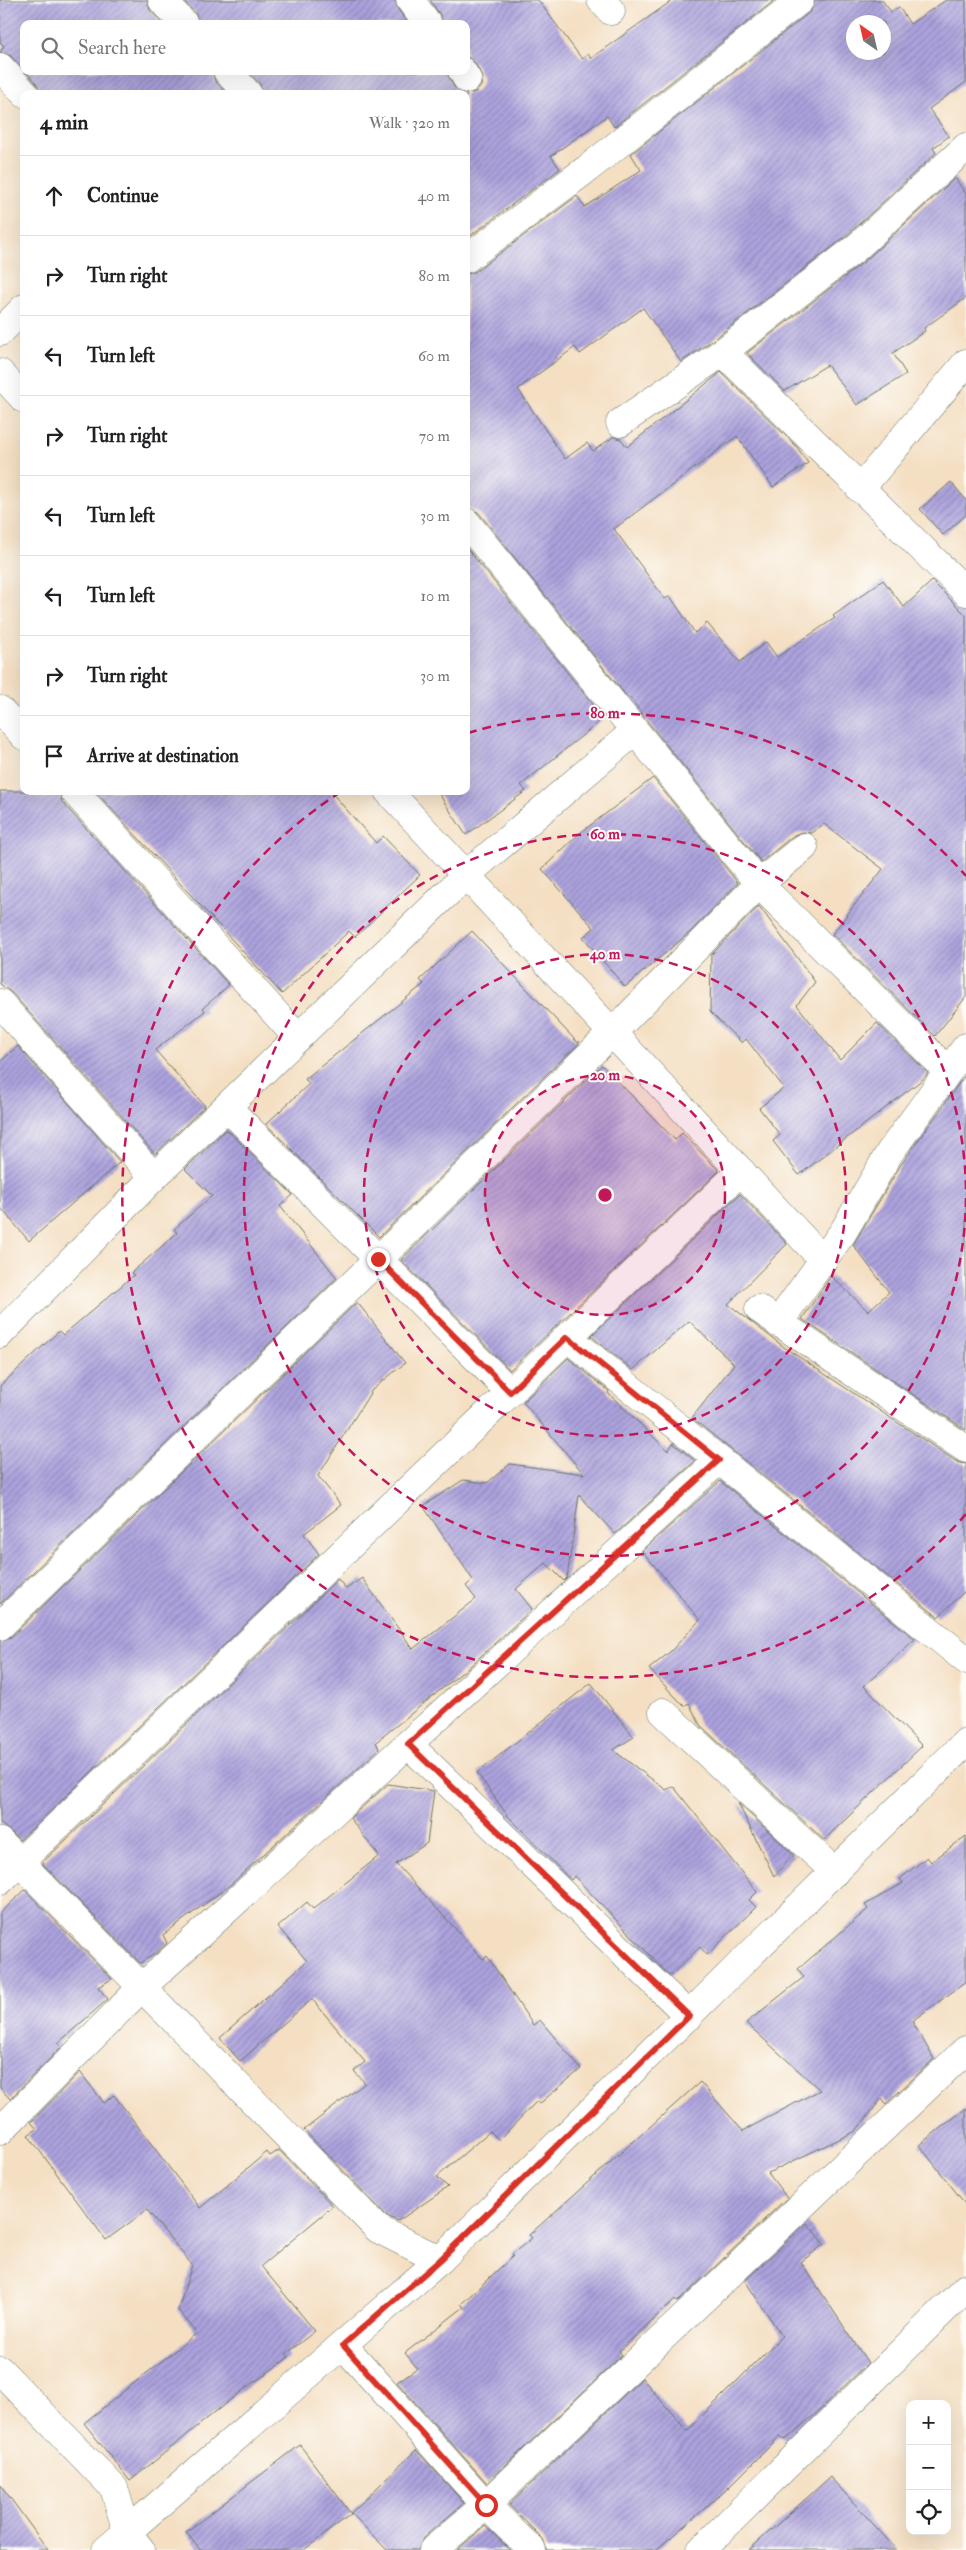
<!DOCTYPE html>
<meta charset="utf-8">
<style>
:root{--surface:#fff;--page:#f6f6f6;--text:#202124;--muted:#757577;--line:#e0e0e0}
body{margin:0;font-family:"IM FELL Double Pica",serif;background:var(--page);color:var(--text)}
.controls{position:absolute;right:15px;bottom:15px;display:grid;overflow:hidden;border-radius:10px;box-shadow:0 5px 20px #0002}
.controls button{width:45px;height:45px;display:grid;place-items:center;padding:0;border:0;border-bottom:1px solid var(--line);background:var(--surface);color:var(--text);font:25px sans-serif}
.compass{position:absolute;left:846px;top:15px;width:45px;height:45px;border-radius:50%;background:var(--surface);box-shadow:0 5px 20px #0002;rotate:326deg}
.stop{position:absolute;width:15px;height:15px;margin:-11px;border:4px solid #d93025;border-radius:50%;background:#fff}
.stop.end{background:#d93025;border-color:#fff;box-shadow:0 1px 5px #0008}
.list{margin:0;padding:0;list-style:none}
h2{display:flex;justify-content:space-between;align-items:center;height:65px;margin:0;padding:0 20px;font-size:21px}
h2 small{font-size:16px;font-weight:400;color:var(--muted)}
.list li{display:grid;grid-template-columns:32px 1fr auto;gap:15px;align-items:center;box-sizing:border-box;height:80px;padding:0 20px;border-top:1px solid var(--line)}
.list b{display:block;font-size:19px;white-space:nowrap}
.list em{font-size:16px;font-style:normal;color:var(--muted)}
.icon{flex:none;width:28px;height:28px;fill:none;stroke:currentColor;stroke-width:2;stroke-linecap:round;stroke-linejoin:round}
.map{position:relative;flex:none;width:966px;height:2550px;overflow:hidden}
.search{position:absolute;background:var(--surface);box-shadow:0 5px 20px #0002;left:20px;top:20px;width:450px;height:55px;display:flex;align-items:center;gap:12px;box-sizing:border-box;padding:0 18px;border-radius:10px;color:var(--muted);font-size:19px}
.panel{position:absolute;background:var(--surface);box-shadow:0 5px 20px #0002;left:20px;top:90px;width:450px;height:705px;border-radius:10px}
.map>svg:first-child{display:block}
.building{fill:url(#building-hatch);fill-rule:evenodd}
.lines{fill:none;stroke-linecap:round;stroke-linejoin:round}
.street-casing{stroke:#6a7666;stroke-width:29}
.street{stroke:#fff;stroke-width:28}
.route{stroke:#d93025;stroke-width:6}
.ring{fill:none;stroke:#c2185b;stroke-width:2.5;stroke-dasharray:9 6}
.centre{fill:#c2185b;stroke:#fdfcf7;stroke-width:2.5}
.ring-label{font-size:15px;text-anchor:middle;font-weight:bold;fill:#c2185b;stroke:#fdfcf7;stroke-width:4;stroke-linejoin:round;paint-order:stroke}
</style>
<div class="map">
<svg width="966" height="2550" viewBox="0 0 966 2550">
<defs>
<pattern id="building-hatch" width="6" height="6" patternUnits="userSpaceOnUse" patternTransform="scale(1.25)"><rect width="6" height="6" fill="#ada3de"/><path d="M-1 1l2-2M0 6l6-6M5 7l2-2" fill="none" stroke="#8c86b5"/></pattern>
</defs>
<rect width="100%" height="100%" fill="#fdfcf7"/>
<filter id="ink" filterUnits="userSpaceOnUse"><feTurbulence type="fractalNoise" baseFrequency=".02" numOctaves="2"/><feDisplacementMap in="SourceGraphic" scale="10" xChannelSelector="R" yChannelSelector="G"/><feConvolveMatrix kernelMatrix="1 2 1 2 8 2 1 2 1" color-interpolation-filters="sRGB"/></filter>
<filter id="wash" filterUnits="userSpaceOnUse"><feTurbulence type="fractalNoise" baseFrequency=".0096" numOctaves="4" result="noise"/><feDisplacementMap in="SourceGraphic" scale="20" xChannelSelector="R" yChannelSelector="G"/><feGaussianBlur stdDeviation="1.12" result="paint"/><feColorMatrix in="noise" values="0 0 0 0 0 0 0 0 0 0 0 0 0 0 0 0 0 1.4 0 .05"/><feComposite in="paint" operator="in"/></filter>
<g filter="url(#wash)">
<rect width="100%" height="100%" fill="#f4dfc3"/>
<g id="blocks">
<g class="building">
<path d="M0,0H147L150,10L163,24H24V70L11,56L0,52L4,46L0,42Z"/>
<path d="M183,0H395L398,9L408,24H199L196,14Z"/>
<path d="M430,0H538L582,59L588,54L591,58L673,0H775L614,127L607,116L551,156L560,169L466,239V94L476,92L481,86L483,78L475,63L466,56V24H443L440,15Z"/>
<path d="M815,0H882L891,12L899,7L910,24L946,0H966V82L929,109L949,136L933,148L936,153L846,236L714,339L681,362L643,308L580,354L575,347L518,389L565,459L587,443L593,451L613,437L621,439L627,447L721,372L797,447L808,463L773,487L737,436L614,529L665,599L670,596L695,633L707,623L740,662L766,642L777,657L835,618L833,616L883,580L904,607L932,581L966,615V997L935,1036L832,934L883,869L824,824L811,833L802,832L794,835L761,862L644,717L630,697L628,698L478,512L466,507V274L475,272L577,196L585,207L641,170L631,154L810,12ZM854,22H884V52H854Z"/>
<path d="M25,71H212L215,81L227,94H40L37,84Z"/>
<path d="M248,71H446L454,87L464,94H263L260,84Z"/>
<path d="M955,178L966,194V298L924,328L925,331L893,353L906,374L857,405L827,365L785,391L747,353L866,260Z"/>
<path d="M951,482L966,500V515L943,535L920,509Z"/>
<path d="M466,547L604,718L521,785L526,791L466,835L437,791H466Z"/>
<path d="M653,778L738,883L690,932L625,987L583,937L594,928L542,869L580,833Z"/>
<path d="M0,791H59L62,802L229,985L203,1008L205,1011L155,1050L205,1106L155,1154L12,993L0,984Z"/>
<path d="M95,791H330L376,843L383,836L420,875L355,937L349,931L282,994Z"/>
<path d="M759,906L815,982L797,1005L840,1060L877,1023L928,1073L923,1079L799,1175L773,1141L780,1135L759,1108L784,1088L746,1039L742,1043L710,1012L711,955Z"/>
<path d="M472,931L577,1042H580L379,1237L266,1124L309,1084L305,1079L424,984L420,980Z"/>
<path d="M18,1046L120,1162L29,1241L0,1207V1062Z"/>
<path d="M602,1065L675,1140L682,1133L719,1171L510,1370L401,1260Z"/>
<path d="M966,1074V1430L802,1319L831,1276L868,1311L889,1292L853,1245L900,1166Z"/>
<path d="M226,1129L293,1195L280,1206L337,1278L0,1604V1386L59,1331L63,1335L134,1275L131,1273L177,1233L174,1229L212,1196L185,1169Z"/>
<path d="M740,1194L787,1244L728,1304L784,1347L957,1462L966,1464V1590L938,1617L692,1418L734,1364L689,1321L633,1370L591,1336Z"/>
<path d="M357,1302L405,1363L372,1390L318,1476L341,1505L304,1534L319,1554L20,1840L0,1823V1641L11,1637Z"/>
<path d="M568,1358L609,1391L608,1393L668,1451L673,1443L695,1461L615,1534L579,1495L567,1578L564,1581L546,1563L516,1589L532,1609L470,1666L376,1742L379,1749L230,1885L163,1935L167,1943L155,1954L140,1963L42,1863L338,1579L346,1589L362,1578L413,1649L476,1599L466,1586L473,1580L423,1506L463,1480L487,1483L510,1464L584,1474L523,1402Z"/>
<path d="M720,1481L915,1639L864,1686L922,1746L824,1840L700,1725L689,1703L684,1706L649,1669L670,1652L700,1620L642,1551Z"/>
<path d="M591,1683L634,1737L613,1750L666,1790L673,1786L757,1892L749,1900L756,1907L707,1955L700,1947L670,1976L574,1876L571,1880L508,1816L477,1773Z"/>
<path d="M388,1784L434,1791L427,1843L396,1864L483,1959L487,1956L533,2025L540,2020L581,2069L539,2104L537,2101L499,2140L490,2131L437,2177L448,2187L398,2221L387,2216L304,2130L365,2083L354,2071L365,2062L312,1999L240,2061L220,2038L307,1961L278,1927L307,1902L313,1909L379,1856L350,1818Z"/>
<path d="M738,1803L794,1855L774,1876Z"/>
<path d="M966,1836V1982L912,2021L934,2059L886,2104L882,2098L856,2131L768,2173L787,2198L680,2300L677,2302L675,2299L619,2351L622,2355L487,2483L397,2382L417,2368L405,2353L464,2307L461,2304L513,2256L512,2254L532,2238L529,2235L700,2082L743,2131L820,2090L746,2023L804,1977L798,1969L868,1909L865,1905L903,1883L900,1879L927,1857L931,1862Z"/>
<path d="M25,1890L112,1979L98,1987L108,1999L58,2043L61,2047L10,2099L0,2088V1913Z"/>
<path d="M80,2072L104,2103L114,2095L200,2208L267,2152L270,2156L279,2150L333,2206L261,2266L315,2331L286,2354L289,2357L230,2400L130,2481L84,2423L197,2333L178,2310L192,2265L147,2210L106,2240L28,2135L37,2129L31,2122Z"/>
<path d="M966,2108V2205L919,2145Z"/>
<path d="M807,2223L824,2244L801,2262L868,2363L820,2410L785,2440L780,2436L726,2490L656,2550H547L543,2539L509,2505L642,2378L687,2431L782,2336L745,2281Z"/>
<path d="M300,2445L351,2514L304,2550H200L186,2532Z"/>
<path d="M416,2450L464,2503L423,2538L418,2550H387L351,2513Z"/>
<path d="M830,2477L897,2550H749Z"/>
<path d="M0,2484L48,2550H0Z"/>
<path d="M485,2526L510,2550H457Z"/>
</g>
</g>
</g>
<g filter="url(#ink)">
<use href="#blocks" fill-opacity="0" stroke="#6a7666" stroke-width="1"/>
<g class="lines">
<defs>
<g id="street">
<path d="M162,0L184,24"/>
<path d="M410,0L428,24"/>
<path d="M601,0L611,11"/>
<path d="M0,67L25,94"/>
<path d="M227,71L248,94"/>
<path d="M462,71L467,79"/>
<path d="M466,259L587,169L800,0"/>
<path d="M0,332L24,308"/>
<path d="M723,352L966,592"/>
<path d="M0,373L24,399"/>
<path d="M620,423L723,352L856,248L966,147"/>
<path d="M860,489L966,363"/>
<path d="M466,522L759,884L948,1071"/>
<path d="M0,710L24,736"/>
<path d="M74,791L298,1038"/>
<path d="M388,791L823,1260"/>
<path d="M0,1003L154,1177"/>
<path d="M227,1107L510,1392"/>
<path d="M759,1309L966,1449"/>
<path d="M778,1323L843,1232L890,1152L966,1047"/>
<path d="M0,1334L154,1177L466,875L635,731"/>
<path d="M567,1337L966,1660"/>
<path d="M0,1626L612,1033L759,884L804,847"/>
<path d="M663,1712L835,1872"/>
<path d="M408,1744L689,2016"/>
<path d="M0,1842L378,2229L440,2260L966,1742"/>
<path d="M0,1881L741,1171"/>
<path d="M0,2131L142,1987L719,1460"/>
<path d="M343,2345L486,2505L532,2550"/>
<path d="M0,2370L114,2488L127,2532L440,2260"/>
<path d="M106,2550L127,2532L141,2550"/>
<path d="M433,2550L486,2505L966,2050"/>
<path d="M701,2550L966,2288"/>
</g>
</defs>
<use href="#street" class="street-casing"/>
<use href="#street" class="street"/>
</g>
</g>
<g class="lines" filter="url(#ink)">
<path class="route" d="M378,1259L510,1392L567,1337L719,1460L408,1744L689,2016L440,2260L343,2345L486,2505"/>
</g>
<circle cx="605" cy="1195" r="120" fill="#c2185b" fill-opacity=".12"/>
<g class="ring">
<circle cx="605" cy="1195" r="120"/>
<circle cx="605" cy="1195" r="241"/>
<path d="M966 1198A361 361 0 1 1 966 1192"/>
<path d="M966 1514A482 482 0 1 1 339 793M468 733A482 482 0 0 1 966 876"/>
</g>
<circle cx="605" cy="1195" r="8" class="centre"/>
<g class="ring-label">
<text x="605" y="718">80 m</text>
<text x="605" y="839">60 m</text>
<text x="605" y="959">40 m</text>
<text x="605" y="1080">20 m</text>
</g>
</svg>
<div class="controls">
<button>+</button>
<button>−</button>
<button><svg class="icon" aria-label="locate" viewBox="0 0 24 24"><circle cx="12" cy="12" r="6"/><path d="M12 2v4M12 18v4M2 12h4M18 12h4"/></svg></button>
</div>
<svg class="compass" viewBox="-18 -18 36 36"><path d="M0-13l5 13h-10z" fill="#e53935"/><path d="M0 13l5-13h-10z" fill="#757577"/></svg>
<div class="stop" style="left:486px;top:2505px"></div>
<div class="stop end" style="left:378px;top:1259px"></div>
<div class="search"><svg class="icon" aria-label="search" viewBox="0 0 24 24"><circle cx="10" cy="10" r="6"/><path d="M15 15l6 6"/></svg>Search here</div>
<section class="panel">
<h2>4 min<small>Walk · 320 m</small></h2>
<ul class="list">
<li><svg class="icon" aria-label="ahead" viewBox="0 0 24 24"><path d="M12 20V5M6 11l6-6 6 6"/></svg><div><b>Continue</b></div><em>40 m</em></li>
<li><svg class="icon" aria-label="right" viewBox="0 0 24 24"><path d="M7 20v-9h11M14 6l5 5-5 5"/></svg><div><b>Turn right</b></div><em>80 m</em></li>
<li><svg class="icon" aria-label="left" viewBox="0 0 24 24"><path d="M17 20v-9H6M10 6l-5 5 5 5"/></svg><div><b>Turn left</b></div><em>60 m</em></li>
<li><svg class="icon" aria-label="right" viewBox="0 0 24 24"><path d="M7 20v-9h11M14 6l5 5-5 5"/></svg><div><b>Turn right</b></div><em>70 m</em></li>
<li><svg class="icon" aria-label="left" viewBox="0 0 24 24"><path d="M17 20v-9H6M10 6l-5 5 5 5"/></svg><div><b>Turn left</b></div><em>30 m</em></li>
<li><svg class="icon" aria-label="left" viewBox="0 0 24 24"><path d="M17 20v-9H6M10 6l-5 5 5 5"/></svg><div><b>Turn left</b></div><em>10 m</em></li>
<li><svg class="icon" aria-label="right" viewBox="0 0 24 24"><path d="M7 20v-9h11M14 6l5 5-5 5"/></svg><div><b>Turn right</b></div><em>30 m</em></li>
<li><svg class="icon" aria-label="arrive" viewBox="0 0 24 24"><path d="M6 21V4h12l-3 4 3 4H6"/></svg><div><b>Arrive at destination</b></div></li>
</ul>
</section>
</div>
